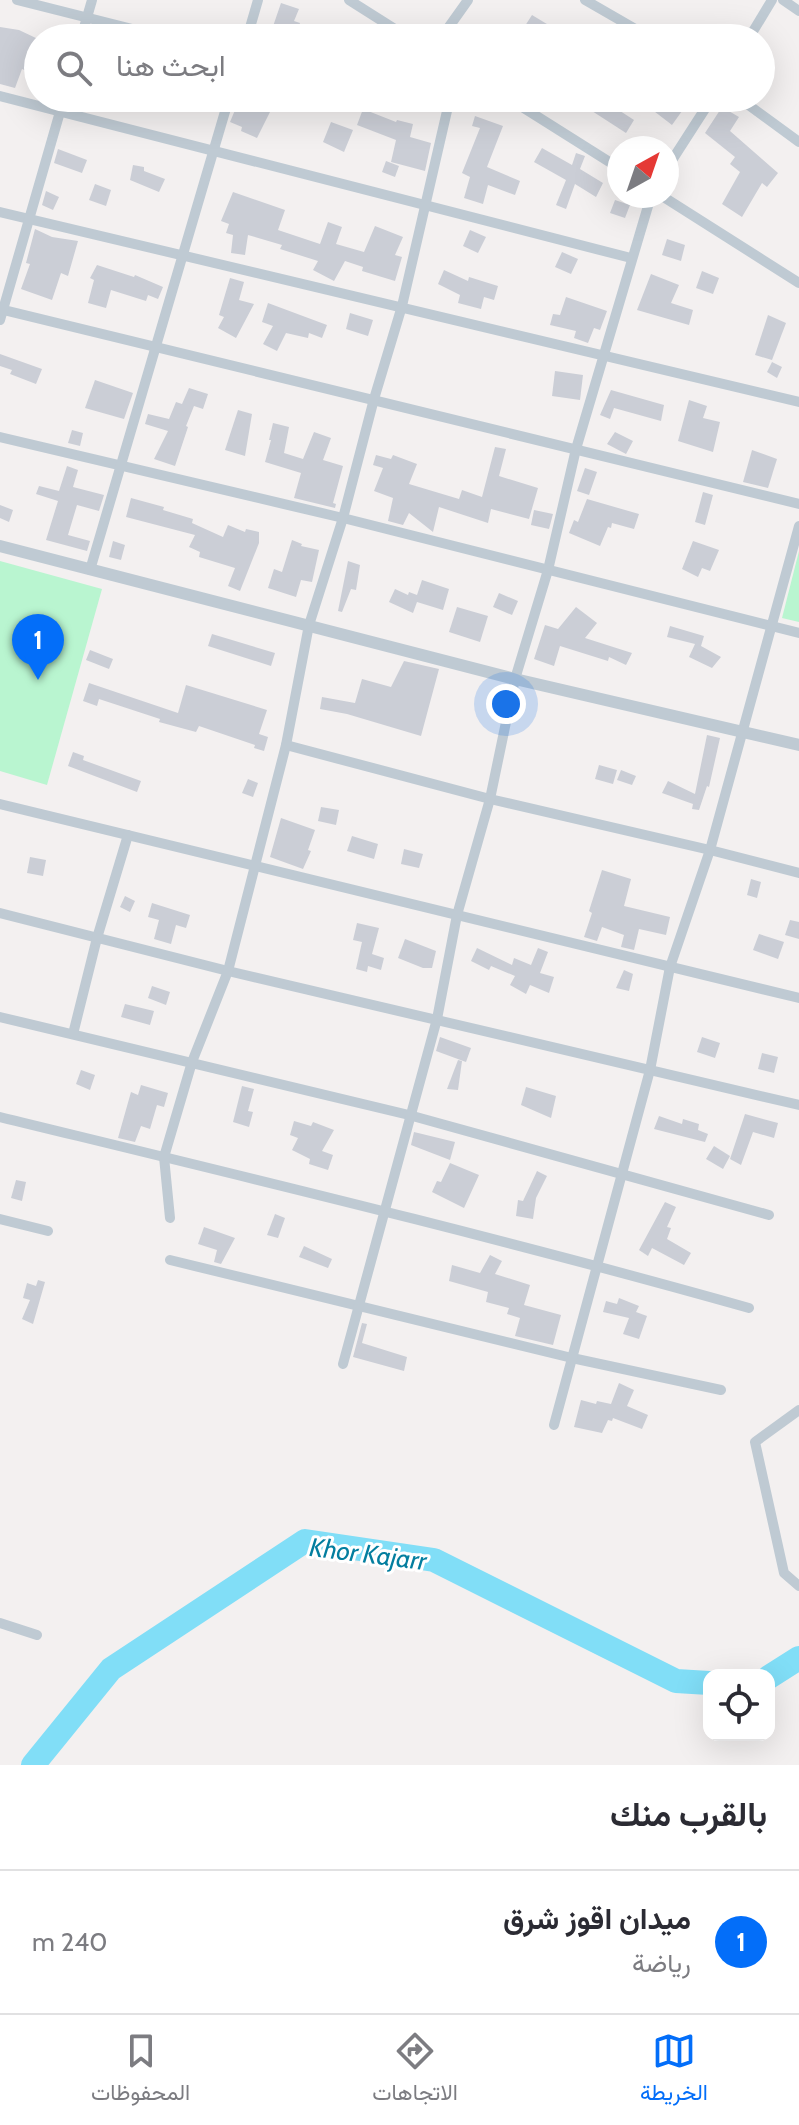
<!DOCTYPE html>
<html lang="ar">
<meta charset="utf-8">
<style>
:root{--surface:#fff;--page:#f2f2f3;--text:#2b2b33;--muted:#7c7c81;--line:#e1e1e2;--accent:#036ef9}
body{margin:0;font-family:Cabin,Vazirmatn,sans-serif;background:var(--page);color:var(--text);direction:rtl}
.controls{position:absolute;right:24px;bottom:24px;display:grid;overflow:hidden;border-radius:16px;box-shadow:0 8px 32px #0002}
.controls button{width:72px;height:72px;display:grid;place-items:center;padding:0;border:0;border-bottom:2px solid var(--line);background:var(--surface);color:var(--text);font:40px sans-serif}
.compass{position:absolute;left:607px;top:136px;width:72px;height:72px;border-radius:50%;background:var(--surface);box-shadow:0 8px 32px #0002;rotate:40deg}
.you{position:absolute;left:506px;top:704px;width:28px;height:28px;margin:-20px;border:6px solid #fff;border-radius:50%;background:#1a73e8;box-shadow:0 0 0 12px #1a73e833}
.badge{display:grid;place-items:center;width:52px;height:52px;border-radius:50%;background:var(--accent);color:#fff;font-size:26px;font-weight:700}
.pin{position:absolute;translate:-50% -66px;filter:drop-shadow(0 2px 4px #0008)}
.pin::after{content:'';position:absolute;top:42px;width:28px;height:24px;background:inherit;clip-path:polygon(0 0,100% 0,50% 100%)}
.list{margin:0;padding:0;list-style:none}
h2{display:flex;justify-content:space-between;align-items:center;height:104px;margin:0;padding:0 32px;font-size:34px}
h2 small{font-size:26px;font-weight:400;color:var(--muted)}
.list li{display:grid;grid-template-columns:52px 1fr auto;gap:24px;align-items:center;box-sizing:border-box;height:144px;padding:0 32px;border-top:2px solid var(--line)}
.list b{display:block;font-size:30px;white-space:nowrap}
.list p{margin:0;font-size:26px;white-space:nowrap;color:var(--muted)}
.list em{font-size:26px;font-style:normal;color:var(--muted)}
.icon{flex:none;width:44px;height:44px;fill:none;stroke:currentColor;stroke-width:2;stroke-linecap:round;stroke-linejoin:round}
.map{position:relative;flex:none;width:799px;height:1765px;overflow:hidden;direction:ltr}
.search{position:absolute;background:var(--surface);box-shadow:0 8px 32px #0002;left:24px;right:24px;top:24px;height:88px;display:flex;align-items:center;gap:20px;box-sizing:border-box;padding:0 28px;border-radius:44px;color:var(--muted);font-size:30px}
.sheet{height:248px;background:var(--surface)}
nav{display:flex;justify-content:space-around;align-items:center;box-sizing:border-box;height:112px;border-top:2px solid var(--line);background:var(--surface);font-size:22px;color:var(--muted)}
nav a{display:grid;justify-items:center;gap:4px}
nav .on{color:var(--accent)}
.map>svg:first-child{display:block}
.green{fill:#b9f5d0}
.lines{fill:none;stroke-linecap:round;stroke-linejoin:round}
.river{stroke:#81def7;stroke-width:24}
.building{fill:#cbced6}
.minor{stroke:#bfcad3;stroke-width:10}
.tertiary{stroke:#bfcad3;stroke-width:12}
.labels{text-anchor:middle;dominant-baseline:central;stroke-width:6;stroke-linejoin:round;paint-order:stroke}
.water-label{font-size:26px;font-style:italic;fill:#037e9f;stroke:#fff}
</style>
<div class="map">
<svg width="799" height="1765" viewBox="0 0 799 1765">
<rect width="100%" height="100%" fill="#f3f0f0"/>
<g class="green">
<path d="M799,551V622L782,618Z"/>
<path d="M0,561L102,589L47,785L0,771Z"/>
</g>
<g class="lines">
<g class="river">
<path d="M769,1677L799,1658"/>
<path d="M33,1765L111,1669L305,1541L434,1560L676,1681L709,1683"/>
</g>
</g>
<g class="building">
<path d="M281,3L299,9L294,21L300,23L295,38H269Z"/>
<path d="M532,15L570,38H537L523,29Z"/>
<path d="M0,27L19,30L38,39V76L22,69L15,88L0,84Z"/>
<path d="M163,98H195L187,112Z"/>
<path d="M251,98H299L293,110L274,104L257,138L241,131L242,127L230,122L238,103L246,106Z"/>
<path d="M600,98L634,120L626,133L592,111Z"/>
<path d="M637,98H665L682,111L672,125Z"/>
<path d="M722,107L739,117L730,131L778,173L767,187L762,183L742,217L722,204L740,172L730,164L735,157L705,133Z"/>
<path d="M363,109L396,122L397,120L413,124L410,137L431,143L425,171L391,162L396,140L357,125Z"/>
<path d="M475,116L503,126L487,167L520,181L515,195L488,185L483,204L464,198L470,177L462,173L480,128L472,126Z"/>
<path d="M331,122L353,130L344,152L323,142Z"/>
<path d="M542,148L572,165L576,153L585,156L580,169L603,183L596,197L575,184L566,209L556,205L566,180L534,162Z"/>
<path d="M58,149L87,160L82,173L54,163Z"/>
<path d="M386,161L399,166L395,177L382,172Z"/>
<path d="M133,165L144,167V171L165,179L159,192L130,180Z"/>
<path d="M95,184L111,190L106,206L89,200Z"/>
<path d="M46,191L59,197L53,210L42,205Z"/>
<path d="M233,192L285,210L278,230L320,244L328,222L342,227L336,244L364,252L375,226L403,237L395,255L402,257L395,281L362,271L363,267L345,261L334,281L313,270L318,261L280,249L282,245L248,235L245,255L231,253L233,235L226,233L229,224L221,221Z"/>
<path d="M615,200L630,205L625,218L610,213Z"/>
<path d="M35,229L52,237L78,241L68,276L61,273L52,300L21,289L30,264L26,263Z"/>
<path d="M470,230L486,237L478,253L463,246Z"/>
<path d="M667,239L685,245L681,261L662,255Z"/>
<path d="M562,252L578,259L571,274L555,267Z"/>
<path d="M97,265L134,277L135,275L163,287L158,299L148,295L146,301L111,290L106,308L88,303L94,280L90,278Z"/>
<path d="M444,270L468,281L469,277L498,286L494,300L484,297L481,309L458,303L460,295L438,284Z"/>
<path d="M702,271L719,278L713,294L696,288Z"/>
<path d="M651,274L679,285L671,303L693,310L689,325L637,310Z"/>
<path d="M230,278L244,282L239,300L254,304L236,338L218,328L224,317L219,315Z"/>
<path d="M566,297L607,311L600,330L594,328L588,343L574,338L576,331L550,325L553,314L560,315Z"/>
<path d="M268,303L327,325L322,338L309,333L308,338L286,333L277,351L263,344L273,326L262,322Z"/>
<path d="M350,313L373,320L368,336L346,329Z"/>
<path d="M768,315L786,323L772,360L755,355Z"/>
<path d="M0,354L42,369L36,384L10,374L12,370L0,366Z"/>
<path d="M772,362L782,367L777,378L767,372Z"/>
<path d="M555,371L583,375L580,400L552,396Z"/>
<path d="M95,380L133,393L124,419L85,408Z"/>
<path d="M189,388L208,394L203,409L194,406L186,426L188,427L175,466L154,459L168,431L145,424L148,414L169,419L176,402L182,404Z"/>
<path d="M611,390L664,405L661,421L614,408L610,419L600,415Z"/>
<path d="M689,400L707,406L703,418L720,422L713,452L678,441Z"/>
<path d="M238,410L252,414L245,456L225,450Z"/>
<path d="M273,423L289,427L284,453L303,459L314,432L331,438L323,460L343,466L333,503L336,504L335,508L294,498L301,473L265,462L271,440H269Z"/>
<path d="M72,430L83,433L80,446L68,443Z"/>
<path d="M615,432L633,441L626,454L607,444Z"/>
<path d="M495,447L506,449L499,476L538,488L529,519L491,509L488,523L439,507L433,532L409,513L403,525L388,521L393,498L374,491L383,468L373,465L376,455L391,459L393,455L417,464L409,484L459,499L462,490L482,497Z"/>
<path d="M752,450L777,459L768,488L743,482Z"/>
<path d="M67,466L78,470L73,487L104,495L99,511L77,505L68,535L90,541L87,551L46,540L58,501L36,494L39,486L59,491Z"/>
<path d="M585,468L597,472L589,495L577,491Z"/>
<path d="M703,492L713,495L705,525L695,522Z"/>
<path d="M131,498L164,507L163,510L193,519L192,523L223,537L228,525L245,532L246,529L259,532V543L240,591L228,586L235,568L199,557L200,552L189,547L195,535L126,517Z"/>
<path d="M587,499L639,514L634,529L612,523L611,528L608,527L600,546L569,533L574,520L578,522Z"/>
<path d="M0,505L13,510L9,522L0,518Z"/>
<path d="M534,510L553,514L549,529L531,525Z"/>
<path d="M292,540L302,544L301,546L319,550L312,582L301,580L296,597L268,588L274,569L282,572Z"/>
<path d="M113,541L125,545L121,560L109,557Z"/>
<path d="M693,541L719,550L710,571L702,568L698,577L682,569Z"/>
<path d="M348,561L360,565L356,590L351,589L342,612L338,611Z"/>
<path d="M422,580L449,589L443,610L417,602L413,613L389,602L395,589L408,595L409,592L417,595Z"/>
<path d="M499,593L518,601L512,615L493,607Z"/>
<path d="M457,607L488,616L480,642L449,632Z"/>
<path d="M576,607L597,623L585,638L632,653L626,665L609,657L608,661L560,646L554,666L534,659L545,625L558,629Z"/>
<path d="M670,626L704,636L701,646L721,657L712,668L689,657L695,644L667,637Z"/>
<path d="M212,634L275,653L271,666L208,646Z"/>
<path d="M90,650L113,659L109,669L86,660Z"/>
<path d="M404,661L439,669L421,736L347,714L320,709L322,697L355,703L362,679L391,687Z"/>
<path d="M89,683L178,713L186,685L267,710L259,734L268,737L264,751L254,748L255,745L199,726L196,732L159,722L160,719L99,699L97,706L83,701Z"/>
<path d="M707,735L720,738L709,787L707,786L699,810L692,809L693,804L662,793L668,781L695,794Z"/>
<path d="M73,752L84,756L83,760L141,781L137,792L68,766Z"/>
<path d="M599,765L617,770L613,784L595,779Z"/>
<path d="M621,770L636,776L632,785L617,780Z"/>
<path d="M248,779L258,783L253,797L242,793Z"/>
<path d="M321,807L339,810L336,825L318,821Z"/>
<path d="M281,818L315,830L308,850L311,851L303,869L270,857Z"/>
<path d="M352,836L378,844L374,859L347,851Z"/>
<path d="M404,849L423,854L419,868L401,864Z"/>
<path d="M30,857L46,860L43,876L27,873Z"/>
<path d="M602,870L631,879L624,906L670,917L666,935L639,929L634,950L621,947L624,935L602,927L597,941L584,937L592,913L589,911Z"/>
<path d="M751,879L761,882L757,898L747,895Z"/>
<path d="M125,896L135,901L130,912L120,907Z"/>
<path d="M152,903L190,915L186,928L176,925L171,944L154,939L159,920L148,917Z"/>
<path d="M790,920L799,922V939L785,935Z"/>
<path d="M357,923L379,928L372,954L384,958L381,970L368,966L367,972L356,969L362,942L353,940Z"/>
<path d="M759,934L784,942L778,959L753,950Z"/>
<path d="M405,939L436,951L432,968H423L398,958Z"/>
<path d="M477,948L512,965L514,958L531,965L538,948L548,952L540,973L554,977L549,993L530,985L526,994L510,985L515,976L491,966L489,970L471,961Z"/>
<path d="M624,970L633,974L629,991L616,988Z"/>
<path d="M152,986L170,992L166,1005L148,998Z"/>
<path d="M125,1004L154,1011L150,1025L121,1017Z"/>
<path d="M440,1037L471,1048L466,1062L436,1051Z"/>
<path d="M702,1037L720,1043L715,1058L697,1052Z"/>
<path d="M762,1053L778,1057L774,1073L758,1069Z"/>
<path d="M458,1060L462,1061L458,1090L447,1089Z"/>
<path d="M81,1070L95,1075L90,1090L76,1084Z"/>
<path d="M141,1085L168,1093L164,1107L157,1105L150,1129L141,1126L135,1142L118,1138L131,1092L138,1095Z"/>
<path d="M242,1086L254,1089L248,1111L253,1112L249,1127L233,1122Z"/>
<path d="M526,1087L556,1096L551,1118L521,1105Z"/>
<path d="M745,1114L778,1123L774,1138L753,1132L741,1165L730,1159Z"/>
<path d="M659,1116L682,1124L683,1119L699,1124L698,1130L708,1134L705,1142L654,1129Z"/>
<path d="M294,1121L311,1126L313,1122L334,1130L322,1151L333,1155L328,1170L309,1164L310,1159L292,1150L298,1138L290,1135Z"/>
<path d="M414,1132L455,1142L450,1160L411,1145Z"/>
<path d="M714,1146L730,1156L723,1169L706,1159Z"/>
<path d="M450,1163L479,1175L464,1208L432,1192L437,1181L441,1182Z"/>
<path d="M537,1171L547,1176L536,1198L533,1219L516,1216L518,1200L523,1201Z"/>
<path d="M16,1180L26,1182L22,1201L11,1198Z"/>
<path d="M665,1202L676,1207L667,1227L671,1228L667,1239L691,1253L684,1265L652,1248L648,1256L639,1250Z"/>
<path d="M275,1214L285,1218L278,1238L267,1235Z"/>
<path d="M204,1227L235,1238L221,1264L214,1262L217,1250L198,1244Z"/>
<path d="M304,1246L332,1259L328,1268L299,1257Z"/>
<path d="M490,1255L502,1261L495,1274L530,1285L524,1305L561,1315L553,1345L515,1336L520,1318L507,1314L509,1308L486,1302L488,1292L449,1281L452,1265L480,1273Z"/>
<path d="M38,1280L45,1282L33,1324L22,1319L30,1300L23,1298L27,1283L36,1286Z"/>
<path d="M619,1298L639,1306L636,1312L647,1316L639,1339L623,1334L629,1318L603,1312L606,1301L617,1304Z"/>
<path d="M362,1323L367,1324L362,1343L407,1357L404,1371L353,1357Z"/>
<path d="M619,1383L634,1390L627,1406L648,1415L642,1429L613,1418L612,1421L608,1420L602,1433L574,1427L581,1400L596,1404L597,1401L611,1404Z"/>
</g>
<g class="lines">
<g class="minor">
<path d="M17,0L168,38"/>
<path d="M349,0L409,38"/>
<path d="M585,0L651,38"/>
<path d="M783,0L799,11"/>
<path d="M81,38L92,0"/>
<path d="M247,38L258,0"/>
<path d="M441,38L468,0"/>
<path d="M749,38L772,0"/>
<path d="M0,96L631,258"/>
<path d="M508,98L619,168"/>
<path d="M739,98L799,142"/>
<path d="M667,168L712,98"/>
<path d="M662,196L799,283"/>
<path d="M0,212L799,402"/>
<path d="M0,309L799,504"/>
<path d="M0,320L64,98"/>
<path d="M0,437L343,518L799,633"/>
<path d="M90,570L229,98"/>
<path d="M286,745L490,799L710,850L799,873"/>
<path d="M0,804L799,998"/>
<path d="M0,913L228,971L799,1105"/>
<path d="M0,1017L409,1115L769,1215"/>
<path d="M73,1034L97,938L128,835"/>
<path d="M0,1117C250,1178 501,1238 749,1308"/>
<path d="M170,1218L164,1157L192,1062L228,971L286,745L309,625L343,518L374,399L402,306L450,98"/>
<path d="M0,1219L48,1231"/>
<path d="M170,1260L572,1358L721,1390"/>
<path d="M343,1364L437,1019L457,915L490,799L515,679L548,570L576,449L651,196"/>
<path d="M799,1410L755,1442L784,1573L799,1586"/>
<path d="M554,1425L650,1070L670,967L710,850L799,526"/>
<path d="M0,1623L37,1635"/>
</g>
<path class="tertiary" d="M0,546L515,679L799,745"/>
</g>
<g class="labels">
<g class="water-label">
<text transform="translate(368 1554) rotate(7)">Khor Kajarr</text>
</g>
</g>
</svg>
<div class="controls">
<button><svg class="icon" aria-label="locate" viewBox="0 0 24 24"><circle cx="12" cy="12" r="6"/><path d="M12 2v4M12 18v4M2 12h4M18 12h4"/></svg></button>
</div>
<svg class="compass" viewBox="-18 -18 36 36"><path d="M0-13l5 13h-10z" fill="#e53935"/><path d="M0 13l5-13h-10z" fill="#7c7c81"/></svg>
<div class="you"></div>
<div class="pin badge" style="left:38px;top:680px">1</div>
<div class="search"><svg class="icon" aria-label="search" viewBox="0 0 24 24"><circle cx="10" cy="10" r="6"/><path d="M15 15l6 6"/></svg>ابحث هنا</div>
</div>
<section class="sheet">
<h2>بالقرب منك<small></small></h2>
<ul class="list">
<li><span class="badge">1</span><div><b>ميدان اقوز شرق</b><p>رياضة</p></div><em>240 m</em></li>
</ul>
</section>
<nav>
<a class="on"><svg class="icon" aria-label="map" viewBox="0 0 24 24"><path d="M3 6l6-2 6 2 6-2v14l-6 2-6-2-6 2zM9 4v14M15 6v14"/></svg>الخريطة</a>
<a><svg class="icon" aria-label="directions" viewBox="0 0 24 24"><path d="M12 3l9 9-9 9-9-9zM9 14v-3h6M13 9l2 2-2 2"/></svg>الاتجاهات</a>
<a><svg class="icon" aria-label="saved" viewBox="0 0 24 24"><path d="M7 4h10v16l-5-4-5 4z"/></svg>المحفوظات</a>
</nav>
